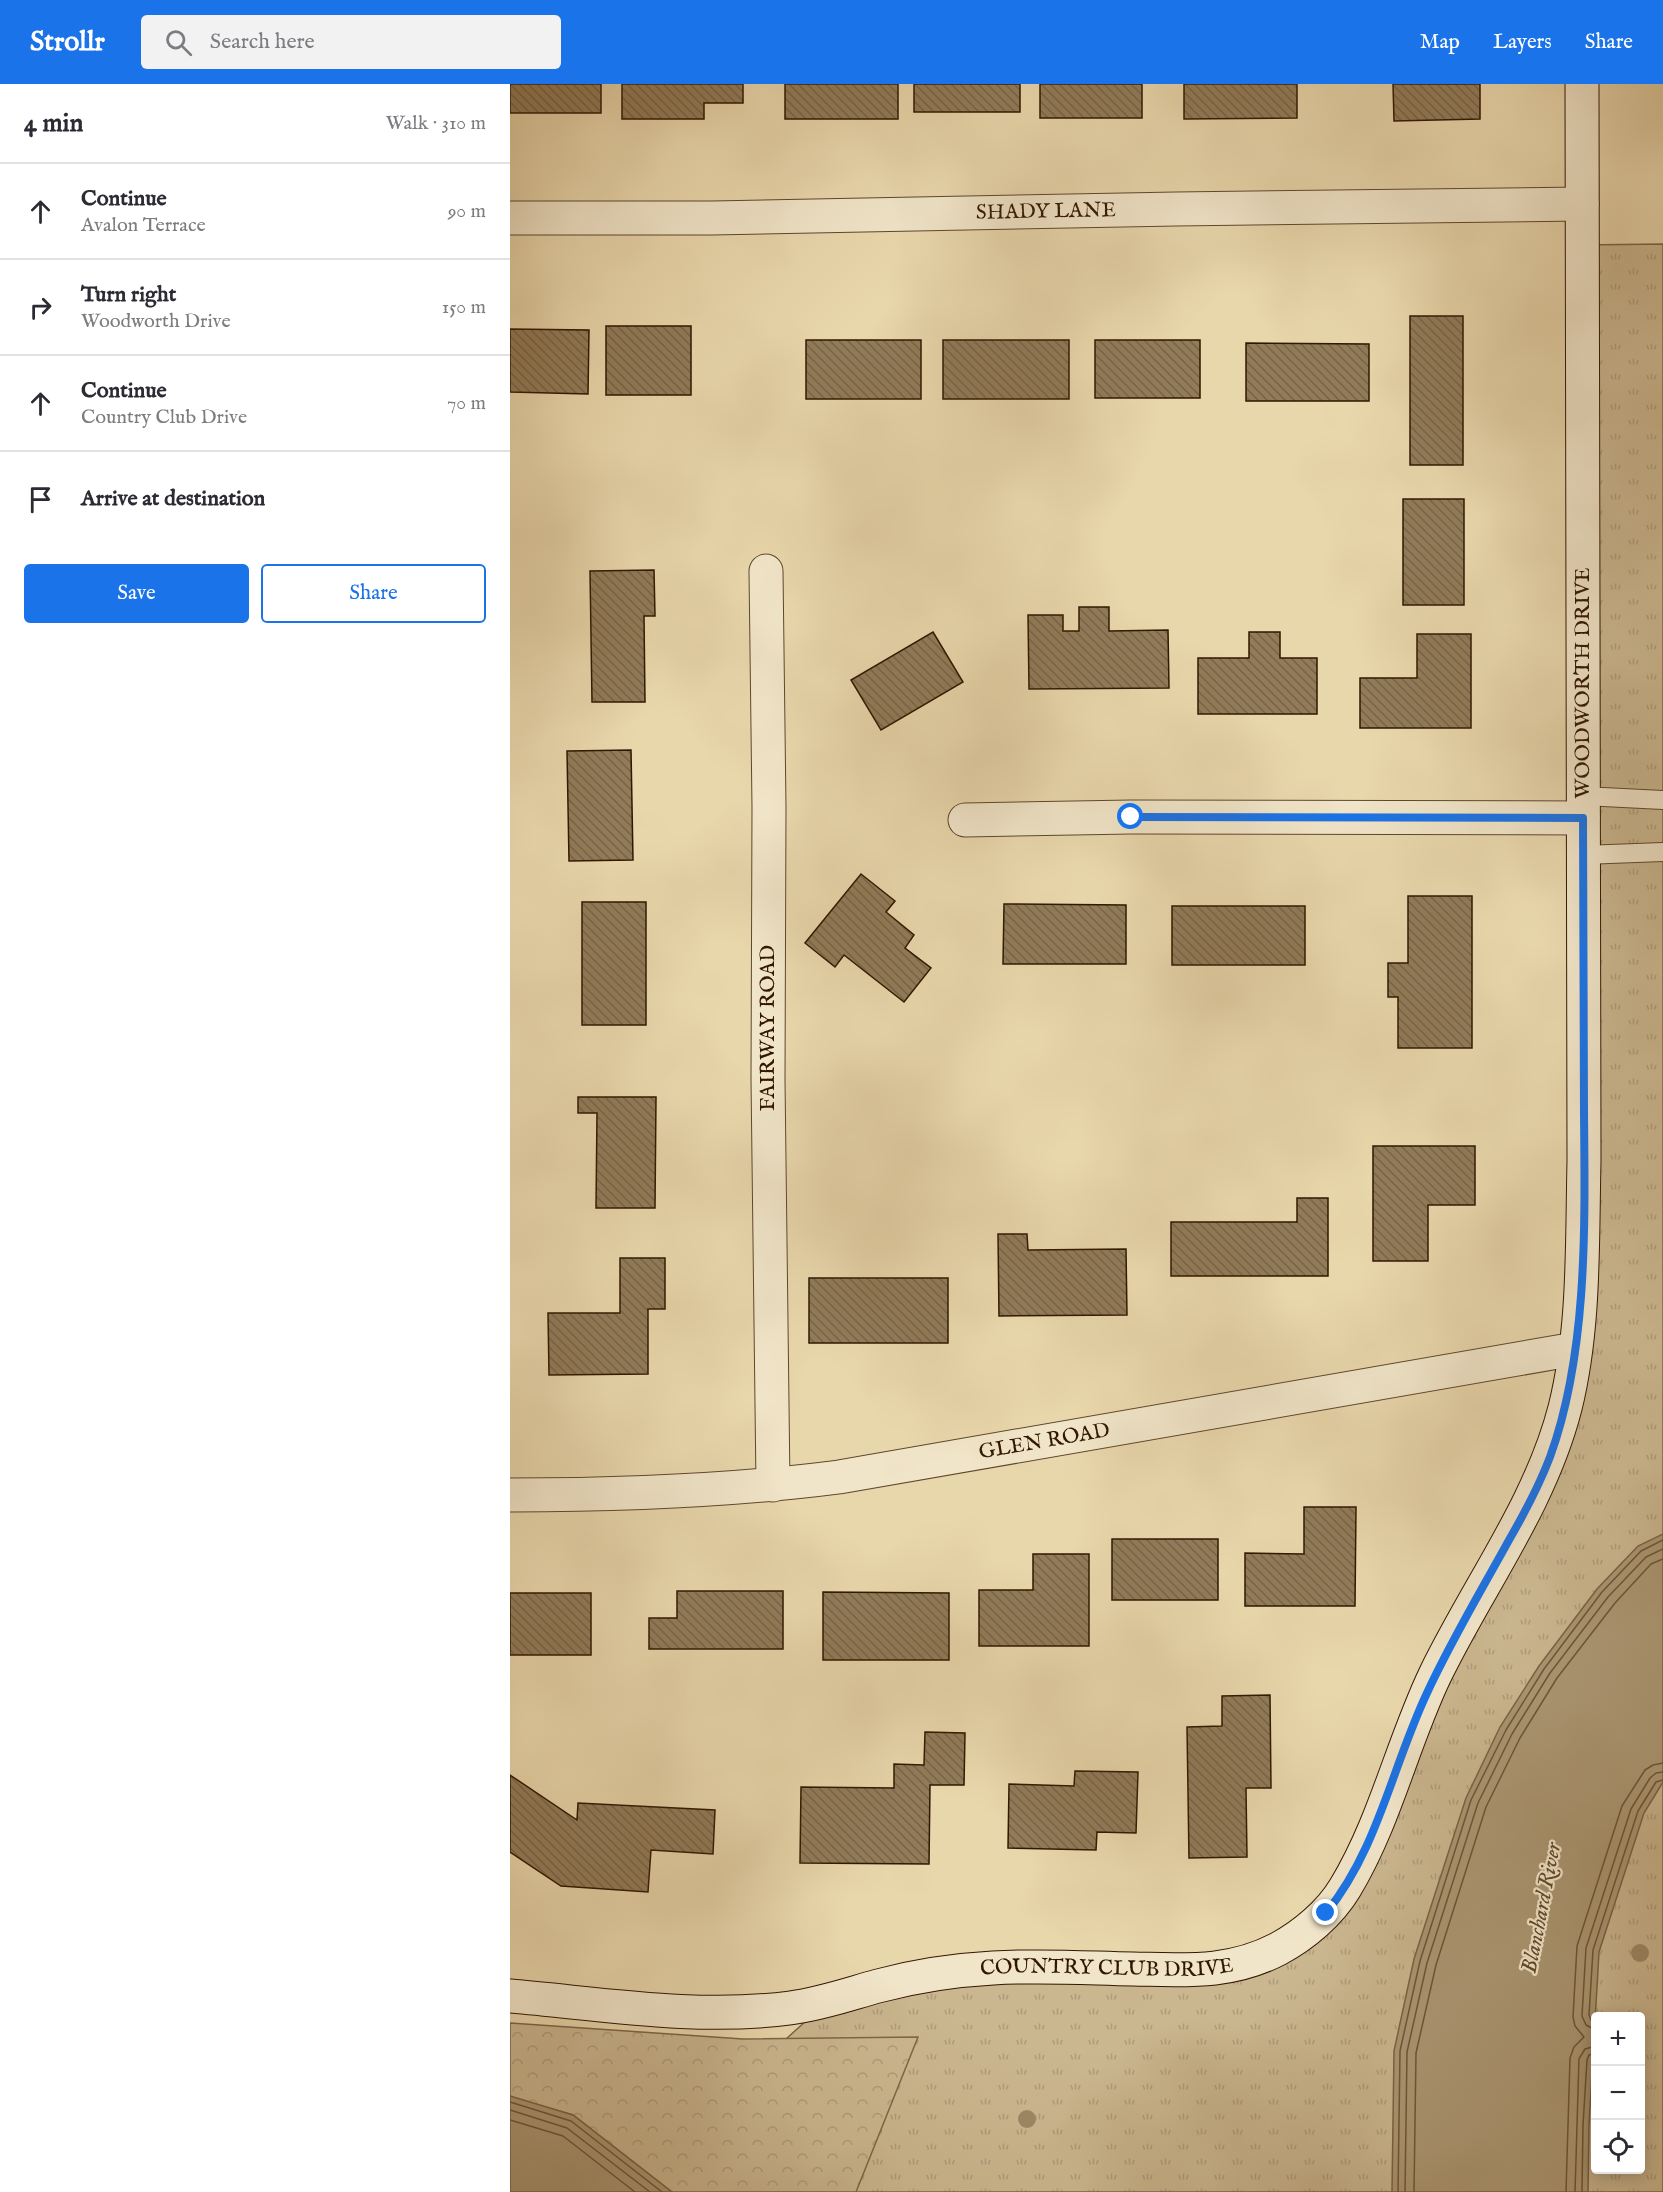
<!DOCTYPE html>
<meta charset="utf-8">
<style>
:root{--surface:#fff;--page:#f2f2f3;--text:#2b2b33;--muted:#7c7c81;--line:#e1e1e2;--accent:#1a73e8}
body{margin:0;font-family:"IM FELL English",serif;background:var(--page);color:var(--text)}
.controls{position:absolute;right:18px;bottom:18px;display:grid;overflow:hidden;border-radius:6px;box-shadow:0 3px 15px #0003}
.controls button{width:54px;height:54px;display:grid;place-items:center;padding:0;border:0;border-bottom:2px solid var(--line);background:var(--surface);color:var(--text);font:30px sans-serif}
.stop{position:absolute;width:18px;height:18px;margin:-14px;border:4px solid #1a73e8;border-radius:50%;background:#fff}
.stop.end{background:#1a73e8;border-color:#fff;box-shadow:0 2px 6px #0008}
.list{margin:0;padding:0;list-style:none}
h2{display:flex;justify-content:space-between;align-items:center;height:78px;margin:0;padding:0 24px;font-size:26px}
h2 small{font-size:20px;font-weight:400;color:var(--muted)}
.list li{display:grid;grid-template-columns:39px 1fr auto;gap:18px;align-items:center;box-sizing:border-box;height:96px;padding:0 24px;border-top:2px solid var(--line)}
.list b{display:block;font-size:22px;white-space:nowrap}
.list p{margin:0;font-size:20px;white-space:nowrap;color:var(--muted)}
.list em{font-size:20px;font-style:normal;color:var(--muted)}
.actions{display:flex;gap:12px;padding:18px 24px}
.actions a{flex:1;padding:14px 0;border:2px solid var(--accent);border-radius:6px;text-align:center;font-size:21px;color:var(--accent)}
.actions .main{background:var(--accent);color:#fff}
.icon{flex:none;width:33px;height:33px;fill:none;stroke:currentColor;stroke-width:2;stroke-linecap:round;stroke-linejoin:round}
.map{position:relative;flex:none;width:1153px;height:2108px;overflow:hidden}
header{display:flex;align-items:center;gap:36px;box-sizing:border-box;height:84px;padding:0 30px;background:var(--accent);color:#fff}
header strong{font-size:28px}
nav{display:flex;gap:33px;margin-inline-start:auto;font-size:21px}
.search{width:420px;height:54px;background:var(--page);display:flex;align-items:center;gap:15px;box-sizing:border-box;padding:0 21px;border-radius:6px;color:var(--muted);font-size:22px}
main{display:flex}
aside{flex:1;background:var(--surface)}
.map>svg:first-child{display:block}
.grass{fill:url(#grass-tufts);stroke:#7e6648;stroke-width:1.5;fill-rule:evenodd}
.forest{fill:url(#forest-crowns);stroke:#7e6648;stroke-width:1.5}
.water{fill:#aa9672;stroke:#7a6344;stroke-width:1.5}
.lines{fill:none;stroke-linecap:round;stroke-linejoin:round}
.shore{stroke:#6e5639;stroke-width:1.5}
.building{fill:url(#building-back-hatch);stroke:#311700;stroke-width:1.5}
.lane-casing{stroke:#5f472b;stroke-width:20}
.street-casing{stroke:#5f472b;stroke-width:35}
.secondary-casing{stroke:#311700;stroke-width:35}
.lane{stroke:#f1e5c9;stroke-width:18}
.street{stroke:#f1e5c9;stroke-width:33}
.secondary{stroke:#f1e5c9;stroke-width:33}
.tree{fill:#9d8865}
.route{stroke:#1a73e8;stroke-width:8}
.labels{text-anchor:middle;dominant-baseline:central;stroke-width:4.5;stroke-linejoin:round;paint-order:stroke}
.street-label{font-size:21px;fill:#311700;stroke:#f1e5c9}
.water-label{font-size:22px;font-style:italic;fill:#614a2e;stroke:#f1e5c9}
</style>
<header>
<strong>Strollr</strong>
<div class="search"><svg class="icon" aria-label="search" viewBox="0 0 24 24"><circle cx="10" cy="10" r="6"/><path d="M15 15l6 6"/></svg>Search here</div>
<nav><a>Map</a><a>Layers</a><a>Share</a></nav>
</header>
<main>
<aside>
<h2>4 min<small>Walk · 310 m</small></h2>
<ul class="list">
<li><svg class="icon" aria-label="ahead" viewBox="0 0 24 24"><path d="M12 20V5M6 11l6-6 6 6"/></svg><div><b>Continue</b><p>Avalon Terrace</p></div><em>90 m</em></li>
<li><svg class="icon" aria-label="right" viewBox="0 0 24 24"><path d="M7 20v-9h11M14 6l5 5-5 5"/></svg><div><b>Turn right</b><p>Woodworth Drive</p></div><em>150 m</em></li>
<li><svg class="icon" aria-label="ahead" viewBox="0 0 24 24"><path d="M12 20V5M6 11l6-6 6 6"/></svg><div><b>Continue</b><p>Country Club Drive</p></div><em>70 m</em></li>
<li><svg class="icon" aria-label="arrive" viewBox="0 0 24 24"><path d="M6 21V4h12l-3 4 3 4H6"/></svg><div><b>Arrive at destination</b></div></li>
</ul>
<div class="actions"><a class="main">Save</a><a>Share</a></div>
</aside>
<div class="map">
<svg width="1153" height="2108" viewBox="0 0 1153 2108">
<defs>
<pattern id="grass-tufts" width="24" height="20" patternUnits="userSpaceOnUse" patternTransform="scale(1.5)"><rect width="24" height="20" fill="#cab68f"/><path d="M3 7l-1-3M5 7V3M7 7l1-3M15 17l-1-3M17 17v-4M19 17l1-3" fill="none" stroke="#ae9c7a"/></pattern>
<pattern id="forest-crowns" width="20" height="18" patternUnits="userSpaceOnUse" patternTransform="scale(1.5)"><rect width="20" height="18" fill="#cab68f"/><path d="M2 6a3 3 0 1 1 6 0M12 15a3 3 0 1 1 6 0" fill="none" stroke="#ae9c7a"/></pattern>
<pattern id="building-back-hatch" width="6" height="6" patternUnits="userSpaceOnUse" patternTransform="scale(1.5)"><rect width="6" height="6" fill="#917b59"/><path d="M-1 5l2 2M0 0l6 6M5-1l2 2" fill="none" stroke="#776447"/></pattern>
</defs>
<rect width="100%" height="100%" fill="#e9d7ac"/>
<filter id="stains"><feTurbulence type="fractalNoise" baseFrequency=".00333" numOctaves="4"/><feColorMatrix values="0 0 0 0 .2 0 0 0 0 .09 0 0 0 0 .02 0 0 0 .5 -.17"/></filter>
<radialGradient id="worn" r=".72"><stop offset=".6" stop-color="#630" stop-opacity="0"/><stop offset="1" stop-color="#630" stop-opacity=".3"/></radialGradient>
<path class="grass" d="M1153,160V2108H107L318,1917L373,1901L693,1887L815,1829L1055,1322L1072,161ZM1086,1932H1130V2086H1086Z"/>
<path class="forest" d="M0,1939L233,1955L408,1953L346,2108H162L63,2031L0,2014Z"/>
<g class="water">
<path d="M1153,1450V1698L1134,1729L1089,1868L1079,2042L1078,2108H882L884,1967L904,1875L956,1714L990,1643L1029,1582L1087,1505L1128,1462Z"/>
<path d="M0,2012L63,2031L162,2108H0Z"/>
</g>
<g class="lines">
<g class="shore">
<path d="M1086,1938L1081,1936L1079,1931L1083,1866L1128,1727L1146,1698L1153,1696"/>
<path d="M1086,1946L1076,1941L1072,1932L1076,1864L1121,1725L1140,1694L1146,1689L1153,1688"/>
<path d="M0,2018L61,2037L152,2108"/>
<path d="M0,2026L57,2044L140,2108"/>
<path d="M0,2036L53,2052L125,2108"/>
<path d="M888,2108L890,1967L910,1877L961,1716L996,1646L1034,1585L1092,1508L1131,1467L1153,1456"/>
<path d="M895,2108L897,1968L917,1879L968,1719L1002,1650L1040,1589L1098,1513L1136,1473L1153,1465"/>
<path d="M904,2108L906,1969L926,1881L976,1723L1010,1654L1047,1594L1105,1519L1141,1480L1153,1475"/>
<path d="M1056,2108L1060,1974L1064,1963L1074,1953L1065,1942L1063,1933L1067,1862L1112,1722L1135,1686L1143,1681L1153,1679"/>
<path d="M1065,2108L1069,1975L1075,1965L1086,1962"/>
<path d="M1072,2108L1073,2041L1077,1976L1079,1971L1086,1969"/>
</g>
</g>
<g class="building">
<rect x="0" y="0" width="91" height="29"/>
<path d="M112,0H233V19H194V35H112Z"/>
<rect x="275" y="0" width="113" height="35"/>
<rect x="404" y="0" width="106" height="28"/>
<rect x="530" y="0" width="102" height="34"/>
<path d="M674,0H787V34L674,35Z"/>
<path d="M883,0H970V35L884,37Z"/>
<rect x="900" y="232" width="53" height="149"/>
<rect x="96" y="242" width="85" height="69"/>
<path d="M0,245L79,246L78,310L0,308Z"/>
<rect x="296" y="256" width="115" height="59"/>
<rect x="433" y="256" width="126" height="59"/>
<rect x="585" y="256" width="105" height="58"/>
<path d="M736,259L859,260V317H736Z"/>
<rect x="893" y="415" width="61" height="106"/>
<path d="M144,486L145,532H134L135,618H82L80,487Z"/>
<path d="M569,523H599V547L658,546L659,604L519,605L518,531H553V547H569Z"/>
<path d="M423,548L453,598L371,646L341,596Z"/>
<path d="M739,548H770V574H807V630H688V574H739Z"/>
<path d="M907,550H961V644H850V594H907Z"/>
<path d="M121,666L123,776L59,777L57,667Z"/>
<path d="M351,790L385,817L376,828L404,851L395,864L421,884L394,918L334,871L325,883L295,859Z"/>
<path d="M898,812H962V964H888V913H878V879H898Z"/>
<rect x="72" y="818" width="64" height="123"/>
<path d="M494,820L616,821V880H493Z"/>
<rect x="662" y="822" width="133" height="59"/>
<path d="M68,1013H146L145,1124H86L87,1029H68Z"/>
<path d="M863,1062H965V1121H918V1177H863Z"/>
<path d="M787,1114H818V1192H661V1138H787Z"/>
<path d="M488,1150H517L518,1166L616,1165L617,1231L489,1232Z"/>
<path d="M110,1174H155V1225H138V1290L39,1291L38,1229H110Z"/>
<rect x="299" y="1194" width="139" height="65"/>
<path d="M794,1423H846L845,1522H735V1469L794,1470Z"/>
<rect x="602" y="1455" width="106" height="61"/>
<path d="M523,1470H579V1562H469V1506H523Z"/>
<path d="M167,1507H273V1565H139V1534H167Z"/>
<path d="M313,1508L439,1509V1576H313Z"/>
<rect x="0" y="1509" width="81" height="62"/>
<path d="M760,1611L761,1704H736L737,1773L679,1774L677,1643L712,1642V1612Z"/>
<path d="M415,1648L455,1649L454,1701H420L419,1780L290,1779L291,1703L384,1704V1680L414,1681Z"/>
<path d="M565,1687L628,1688L626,1749L587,1748L586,1766L498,1764L499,1700L564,1702Z"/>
<path d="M0,1691L67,1736L68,1719L205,1726L203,1770L141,1766L138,1808L51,1802L0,1768Z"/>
</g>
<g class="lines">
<defs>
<g id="lane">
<path d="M1073,712L1153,716"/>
<path d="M1073,771L1153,768"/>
</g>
<g id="street">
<path id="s1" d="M0,134H202L666,125L1072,120"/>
<path d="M256,487L259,723L258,995L263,1401"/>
<path d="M455,736L621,733L1073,734"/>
<path id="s2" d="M0,1411C110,1411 220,1407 329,1393L1065,1265"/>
</g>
<g id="secondary">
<path id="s3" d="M0,1912C93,1920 187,1936 280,1924C311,1920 339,1910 368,1902C405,1892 446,1886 483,1884C530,1881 576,1884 623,1885C676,1886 720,1890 768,1865C794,1851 820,1829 835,1804C875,1738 892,1660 925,1591C968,1502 1030,1421 1055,1324C1075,1244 1072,1159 1074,1077L1072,0"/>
</g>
</defs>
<use href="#lane" class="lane-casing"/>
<use href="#street" class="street-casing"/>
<use href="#secondary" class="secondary-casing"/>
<use href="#lane" class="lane"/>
<use href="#street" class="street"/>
<use href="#secondary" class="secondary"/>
</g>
<g class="tree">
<circle cx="1130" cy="1869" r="9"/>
<circle cx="517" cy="2035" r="9"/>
</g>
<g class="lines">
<path class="route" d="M621,733L1073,734C1073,832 1074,931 1074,1029C1075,1139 1078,1269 1040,1373C1029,1402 1014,1430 999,1456C971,1507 941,1557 917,1609C882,1683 868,1765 816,1829"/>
</g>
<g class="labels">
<g class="street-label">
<text stroke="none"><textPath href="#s1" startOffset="536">SHADY LANE</textPath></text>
<text transform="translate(1073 599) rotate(-90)">WOODWORTH DRIVE</text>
<text transform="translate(258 944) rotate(-90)">FAIRWAY ROAD</text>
<text stroke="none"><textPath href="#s2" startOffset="538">GLEN ROAD</textPath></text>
<text stroke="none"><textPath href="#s3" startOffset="602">COUNTRY CLUB DRIVE</textPath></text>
</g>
<g class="water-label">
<text transform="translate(1032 1824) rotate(-79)">Blanchard River</text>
</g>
</g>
<rect width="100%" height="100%" filter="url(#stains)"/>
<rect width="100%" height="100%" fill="url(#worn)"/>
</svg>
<div class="controls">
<button>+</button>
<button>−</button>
<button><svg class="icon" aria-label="locate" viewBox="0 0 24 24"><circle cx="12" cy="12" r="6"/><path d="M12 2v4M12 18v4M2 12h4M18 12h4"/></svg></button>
</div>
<div class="stop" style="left:621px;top:733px"></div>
<div class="stop end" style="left:816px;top:1829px"></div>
</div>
</main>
